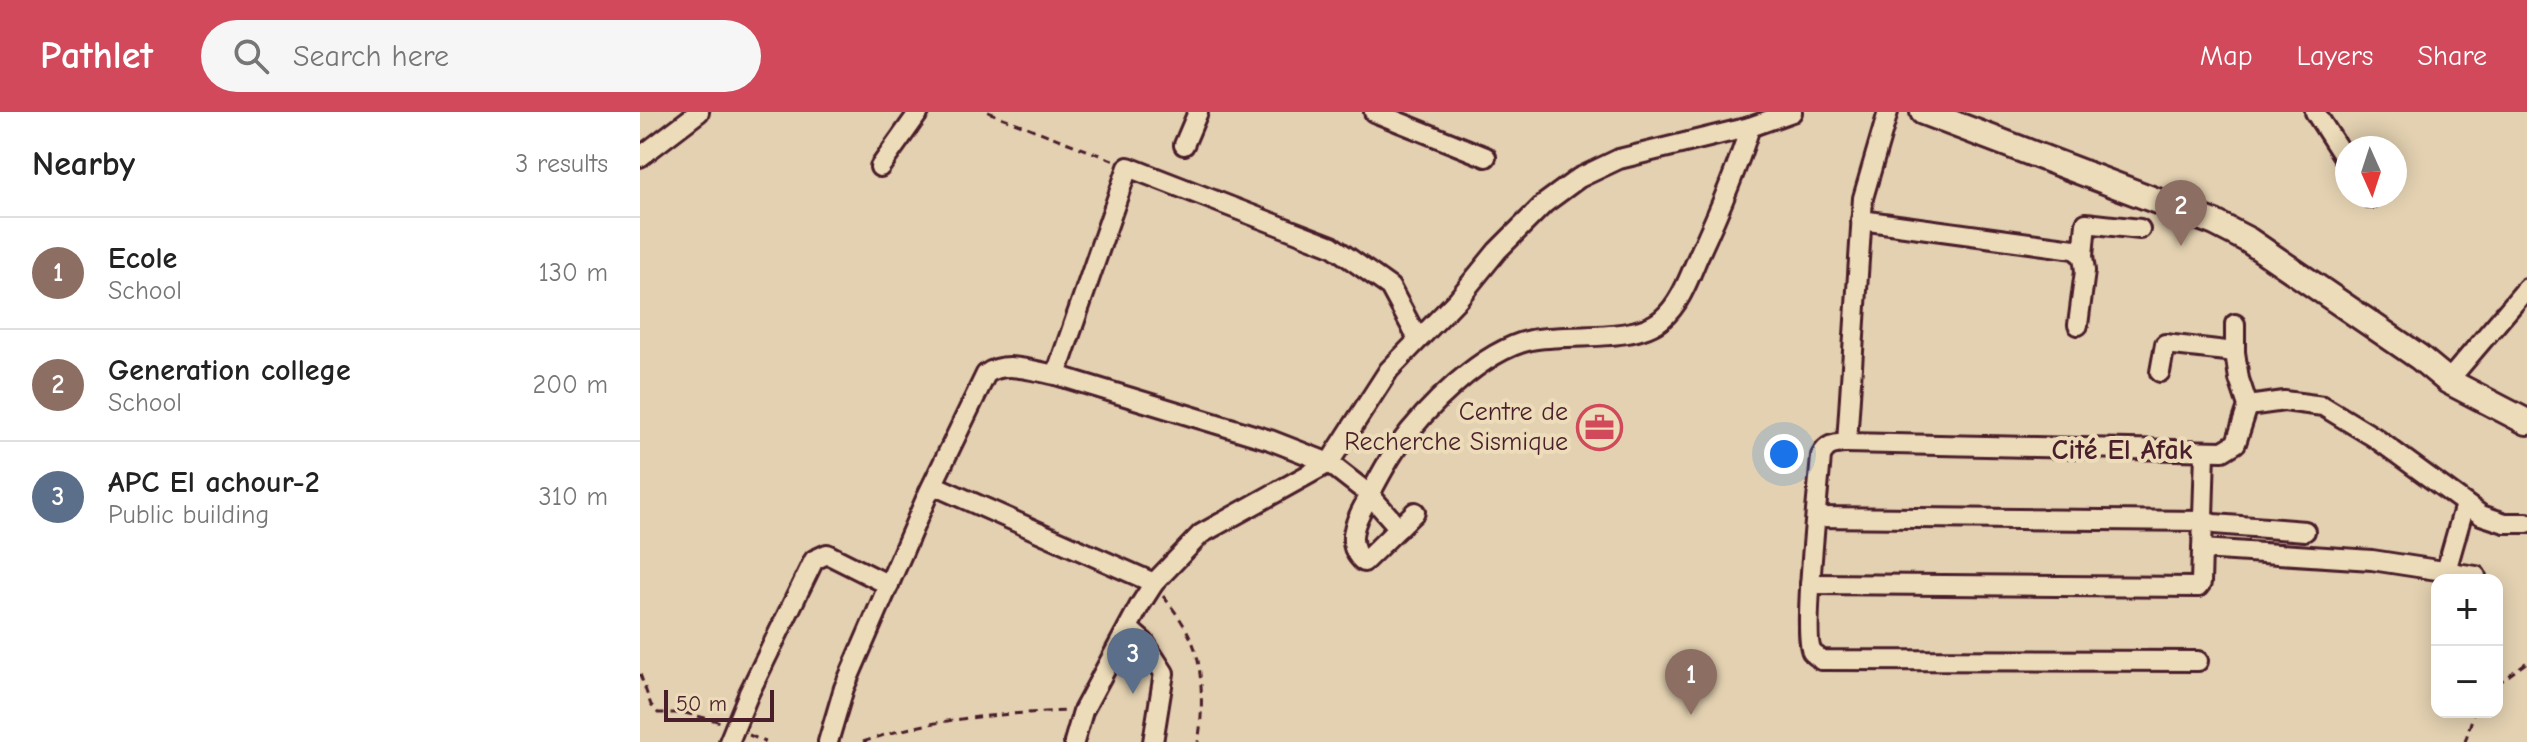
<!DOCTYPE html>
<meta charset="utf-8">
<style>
:root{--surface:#fff;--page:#f6f6f6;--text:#222;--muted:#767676;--line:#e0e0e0;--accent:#d1495b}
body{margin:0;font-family:"Comic Neue",sans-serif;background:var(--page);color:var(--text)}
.controls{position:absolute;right:24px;bottom:24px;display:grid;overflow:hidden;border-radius:16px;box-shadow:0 4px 20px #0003}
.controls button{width:72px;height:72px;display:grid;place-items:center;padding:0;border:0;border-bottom:2px solid var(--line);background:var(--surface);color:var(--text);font:40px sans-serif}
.compass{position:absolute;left:1695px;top:24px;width:72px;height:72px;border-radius:50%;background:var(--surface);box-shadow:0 4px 20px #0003;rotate:177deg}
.scale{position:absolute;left:24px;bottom:20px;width:110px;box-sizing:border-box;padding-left:8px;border:4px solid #4a1f2b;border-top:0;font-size:22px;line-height:28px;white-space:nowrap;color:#4a1f2b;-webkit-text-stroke:6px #eddcb9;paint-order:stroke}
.you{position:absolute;left:1144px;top:342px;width:28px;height:28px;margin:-20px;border:6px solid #fff;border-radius:50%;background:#1a73e8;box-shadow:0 0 0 12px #1a73e833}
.badge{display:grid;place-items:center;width:52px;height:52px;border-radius:50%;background:var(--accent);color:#fff;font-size:26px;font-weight:700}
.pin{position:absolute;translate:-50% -66px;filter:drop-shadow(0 2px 4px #0008)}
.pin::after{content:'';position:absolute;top:42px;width:28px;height:24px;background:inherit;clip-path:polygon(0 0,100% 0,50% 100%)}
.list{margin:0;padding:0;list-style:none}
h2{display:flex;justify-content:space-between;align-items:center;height:104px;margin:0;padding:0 32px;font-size:34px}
h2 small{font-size:26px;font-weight:400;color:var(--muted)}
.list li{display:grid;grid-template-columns:52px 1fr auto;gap:24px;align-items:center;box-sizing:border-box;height:112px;padding:0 32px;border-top:2px solid var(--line)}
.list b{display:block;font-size:30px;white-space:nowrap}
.list p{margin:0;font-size:26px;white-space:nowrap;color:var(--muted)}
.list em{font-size:26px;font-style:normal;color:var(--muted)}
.icon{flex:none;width:44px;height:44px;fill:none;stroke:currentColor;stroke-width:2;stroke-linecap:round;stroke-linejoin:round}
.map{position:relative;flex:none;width:1887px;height:630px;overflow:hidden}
header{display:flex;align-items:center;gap:48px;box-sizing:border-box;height:112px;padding:0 40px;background:var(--accent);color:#fff}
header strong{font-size:38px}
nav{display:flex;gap:44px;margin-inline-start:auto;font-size:28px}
.search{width:560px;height:72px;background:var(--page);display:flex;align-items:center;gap:20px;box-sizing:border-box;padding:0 28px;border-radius:44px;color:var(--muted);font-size:30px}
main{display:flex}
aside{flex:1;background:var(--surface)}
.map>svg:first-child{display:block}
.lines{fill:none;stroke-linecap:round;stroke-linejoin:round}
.minor-casing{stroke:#4a1f2b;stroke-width:24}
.major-casing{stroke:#4a1f2b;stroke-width:30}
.path{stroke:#4a1f2b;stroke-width:3;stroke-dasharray:8 6;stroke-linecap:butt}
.minor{stroke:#eddcb9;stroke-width:18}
.major{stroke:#eddcb9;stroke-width:24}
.labels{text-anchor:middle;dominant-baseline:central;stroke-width:8;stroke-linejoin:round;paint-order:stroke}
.poi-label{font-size:26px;fill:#4a1f2b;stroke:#eddcb9;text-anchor:end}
.neighbourhood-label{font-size:28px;font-weight:bold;fill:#4a1f2b;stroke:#eddcb9}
</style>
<header>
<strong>Pathlet</strong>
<div class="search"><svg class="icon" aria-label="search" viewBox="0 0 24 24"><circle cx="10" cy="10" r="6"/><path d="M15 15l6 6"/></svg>Search here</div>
<nav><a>Map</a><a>Layers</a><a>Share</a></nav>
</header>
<main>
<aside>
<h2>Nearby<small>3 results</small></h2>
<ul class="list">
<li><span class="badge" style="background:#8d6e63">1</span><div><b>Ecole</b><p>School</p></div><em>130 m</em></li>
<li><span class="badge" style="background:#8d6e63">2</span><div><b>Generation college</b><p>School</p></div><em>200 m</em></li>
<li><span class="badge" style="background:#5c6f8a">3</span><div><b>APC El achour-2</b><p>Public building</p></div><em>310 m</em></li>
</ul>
</aside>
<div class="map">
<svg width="1887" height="630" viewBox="0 0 1887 630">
<rect width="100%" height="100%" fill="#e3d1b1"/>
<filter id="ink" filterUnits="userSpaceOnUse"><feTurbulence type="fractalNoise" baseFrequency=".0125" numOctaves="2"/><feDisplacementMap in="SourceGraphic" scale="16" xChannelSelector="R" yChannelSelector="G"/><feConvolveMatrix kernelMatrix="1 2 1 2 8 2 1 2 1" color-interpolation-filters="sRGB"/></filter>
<g filter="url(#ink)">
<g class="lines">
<defs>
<g id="minor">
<path d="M734,0L846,45"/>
<path d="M1675,0L1707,50"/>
<path d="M544,33L558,0"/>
<path d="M0,45L59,0"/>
<path d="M240,55L279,0"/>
<path d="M1729,84L1731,86"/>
<path d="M1221,108L1434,137L1443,144L1445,159L1438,213"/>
<path d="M1443,144L1446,111L1500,117"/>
<path d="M1520,260L1525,232L1595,240"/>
<path d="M1808,269L1887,176"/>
<path d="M1608,294L1644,289L1683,294L1734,325L1841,403L1865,411H1887"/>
<path d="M1207,331L1223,86L1248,0"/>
<path d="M293,373L514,471"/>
<path d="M775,400L724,450C704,433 715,409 726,390C735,373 745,353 756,337C785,297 841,239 891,228C926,221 995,231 1022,207C1040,192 1049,166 1058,145C1078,102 1096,60 1110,15"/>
<path d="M1176,405L1564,409L1574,412L1665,419"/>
<path d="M759,416L730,383L689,351L630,328L416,263L488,55L692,134L750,175L778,227"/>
<path d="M1562,437L1732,448L1836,464"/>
<path d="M1806,459L1825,392"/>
<path d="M1170,472L1558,475L1561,471L1565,340"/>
<path d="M488,516L504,530L524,561L513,630"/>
<path d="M1558,549L1181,548C1180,546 1173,542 1172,540C1162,524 1179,372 1181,344C1187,332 1194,332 1207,331L1583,339L1596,331L1608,294L1599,267L1595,240V212"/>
<path d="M89,630L109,581L174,448L187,442L249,473"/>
<path d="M188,630L204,576L288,382L346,262C366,248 393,259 416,263"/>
<path d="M434,630L443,599L500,493L514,471L561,422L689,351L749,258L818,187L857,139L905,91L939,66L979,47L1110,15L1152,0"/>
</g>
<path id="major" d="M1283,0L1575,111L1608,128L1779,245L1808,269L1887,310"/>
</defs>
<use href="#minor" class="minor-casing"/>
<use href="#major" class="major-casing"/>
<g class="path">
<path d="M348,0L475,49"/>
<path d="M523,484C536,500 548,517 555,537C563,561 563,605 558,630"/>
<path d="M0,562L11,593L18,601H45L81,610"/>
<path d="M1857,572L1887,550"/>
<path d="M109,623L126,630"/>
<path d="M223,630C290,606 357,602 428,599"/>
<path d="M1825,630L1834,600"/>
</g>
<use href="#minor" class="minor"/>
<use href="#major" class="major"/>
</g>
</g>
<defs>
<symbol id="office-ring" viewBox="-11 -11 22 22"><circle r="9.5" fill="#eddcb9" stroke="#d1495b" stroke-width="1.5"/><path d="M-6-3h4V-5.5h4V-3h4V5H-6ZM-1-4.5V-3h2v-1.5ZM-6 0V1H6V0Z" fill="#d1495b"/></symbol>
</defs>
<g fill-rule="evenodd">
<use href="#office-ring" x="934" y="290" width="51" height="51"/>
</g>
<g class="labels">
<g class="poi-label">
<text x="928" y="300">Centre de<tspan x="928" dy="30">Recherche Sismique</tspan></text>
</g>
<g class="neighbourhood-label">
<text x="1482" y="338">Cité El Afak</text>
</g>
</g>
</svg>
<div class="controls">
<button>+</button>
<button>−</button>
</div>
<svg class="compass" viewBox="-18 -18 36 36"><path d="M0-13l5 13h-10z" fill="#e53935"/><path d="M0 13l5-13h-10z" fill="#767676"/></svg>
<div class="scale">50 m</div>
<div class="you"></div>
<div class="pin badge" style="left:1051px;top:603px;background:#8d6e63">1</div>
<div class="pin badge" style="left:1541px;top:134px;background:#8d6e63">2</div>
<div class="pin badge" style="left:493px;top:582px;background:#5c6f8a">3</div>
</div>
</main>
